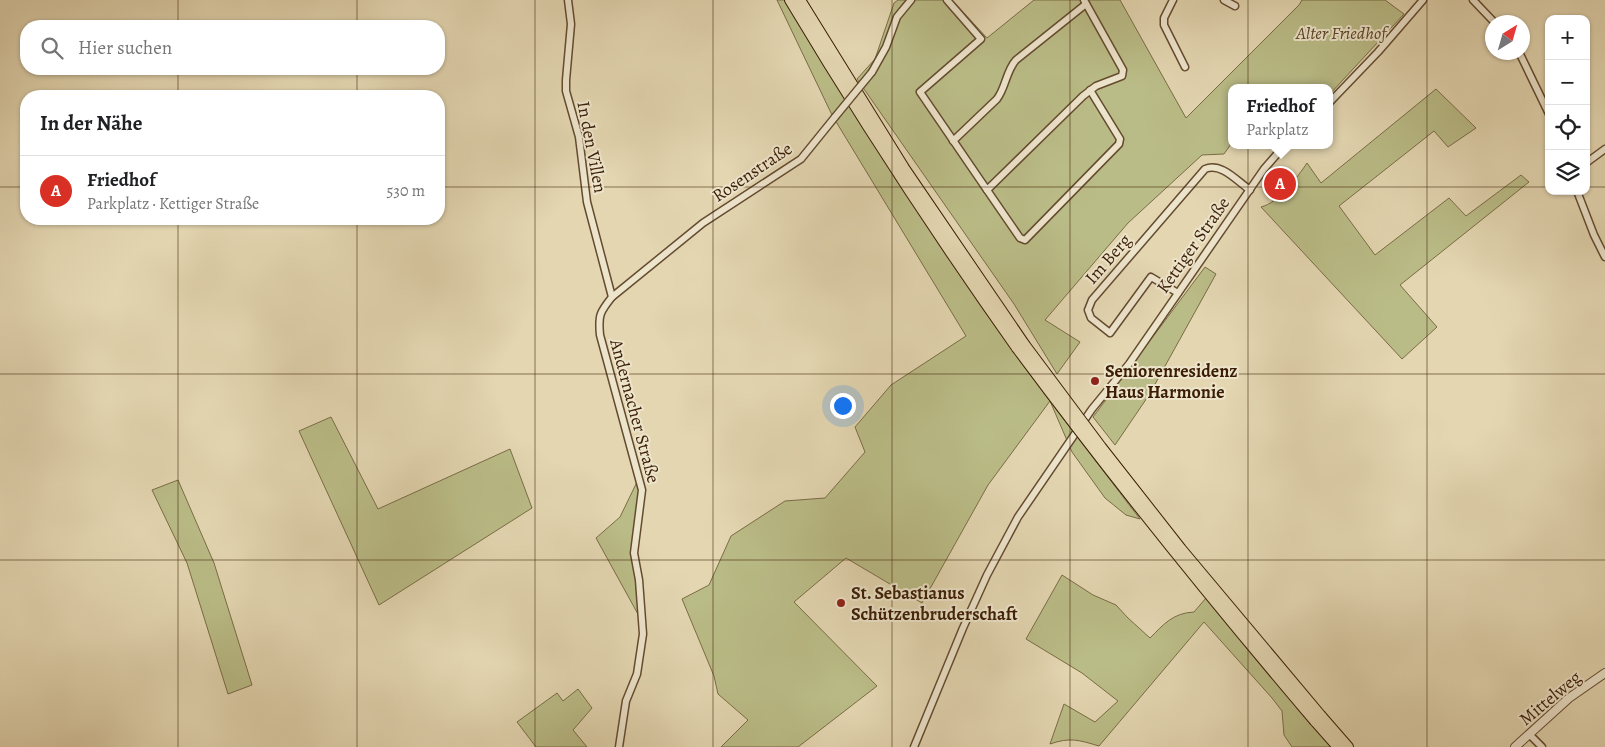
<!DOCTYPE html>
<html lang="de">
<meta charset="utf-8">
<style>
:root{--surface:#fff;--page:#f2f2f2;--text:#202124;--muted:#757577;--line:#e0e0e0;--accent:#d93025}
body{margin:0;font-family:Alegreya,serif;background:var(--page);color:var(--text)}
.controls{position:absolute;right:15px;top:15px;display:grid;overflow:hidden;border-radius:10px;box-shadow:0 1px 4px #0004}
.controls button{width:45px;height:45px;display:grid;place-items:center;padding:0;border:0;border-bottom:1px solid var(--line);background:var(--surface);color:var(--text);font:25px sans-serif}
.compass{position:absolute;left:1485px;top:15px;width:45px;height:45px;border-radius:50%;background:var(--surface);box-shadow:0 1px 4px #0004;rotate:37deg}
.you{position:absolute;left:842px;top:405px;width:18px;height:18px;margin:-12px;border:4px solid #fff;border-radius:50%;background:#1a73e8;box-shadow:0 0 0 8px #1a73e833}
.badge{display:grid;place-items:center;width:32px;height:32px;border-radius:50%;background:var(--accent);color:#fff;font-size:16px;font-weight:700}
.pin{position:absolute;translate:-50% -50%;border:2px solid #fff;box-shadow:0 1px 5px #0006}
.popup{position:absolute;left:1228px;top:84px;width:105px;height:65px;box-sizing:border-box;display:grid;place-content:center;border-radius:10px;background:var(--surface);filter:drop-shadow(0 1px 4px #0005);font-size:16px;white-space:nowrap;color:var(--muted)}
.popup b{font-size:19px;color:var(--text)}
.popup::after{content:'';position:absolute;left:50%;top:100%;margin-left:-10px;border:10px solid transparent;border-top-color:var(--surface)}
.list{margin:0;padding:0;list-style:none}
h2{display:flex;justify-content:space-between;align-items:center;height:65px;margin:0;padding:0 20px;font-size:21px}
h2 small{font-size:16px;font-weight:400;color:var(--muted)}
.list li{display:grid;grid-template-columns:32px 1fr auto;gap:15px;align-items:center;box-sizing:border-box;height:70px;padding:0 20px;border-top:1px solid var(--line)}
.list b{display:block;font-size:19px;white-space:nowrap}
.list p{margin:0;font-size:16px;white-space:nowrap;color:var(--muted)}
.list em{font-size:16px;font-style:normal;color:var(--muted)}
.icon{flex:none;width:28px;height:28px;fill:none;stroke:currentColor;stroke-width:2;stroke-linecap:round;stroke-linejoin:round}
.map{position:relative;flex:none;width:1605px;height:747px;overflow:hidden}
.search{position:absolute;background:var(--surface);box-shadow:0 1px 4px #0004;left:20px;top:20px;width:425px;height:55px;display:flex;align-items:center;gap:12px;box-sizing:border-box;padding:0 18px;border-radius:20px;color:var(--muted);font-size:19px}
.panel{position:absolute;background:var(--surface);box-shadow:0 1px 4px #0004;left:20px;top:90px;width:425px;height:135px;border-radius:20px}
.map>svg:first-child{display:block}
.green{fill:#babc87;stroke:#7a6c46}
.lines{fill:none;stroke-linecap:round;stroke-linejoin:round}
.minor-casing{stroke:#644b2f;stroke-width:9}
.tertiary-casing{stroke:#644b2f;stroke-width:10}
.trunk-casing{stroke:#3a1d04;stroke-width:12}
.minor{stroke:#ede4cc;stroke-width:6}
.tertiary{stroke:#ede4cc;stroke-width:8}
.trunk{stroke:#e3d6b1;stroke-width:10}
.minor-bridge-casing{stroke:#644b2f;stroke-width:9;stroke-linecap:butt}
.trunk-bridge-casing{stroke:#3a1d04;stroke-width:12;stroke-linecap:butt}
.minor-bridge{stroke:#ede4cc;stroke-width:6}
.trunk-bridge{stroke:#e3d6b1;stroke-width:10}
.grid{fill:none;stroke:#3a1d04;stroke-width:1;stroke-opacity:0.55}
.poi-dot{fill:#8f2418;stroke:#ede4cc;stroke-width:2}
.labels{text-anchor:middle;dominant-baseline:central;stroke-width:4;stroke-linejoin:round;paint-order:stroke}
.park-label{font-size:18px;font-style:italic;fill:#5a4525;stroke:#ede4cc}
.street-label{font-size:18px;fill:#3a1d04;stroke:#ede4cc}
.poi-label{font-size:18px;font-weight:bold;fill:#3a1d04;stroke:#ede4cc;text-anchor:start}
</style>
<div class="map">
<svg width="1605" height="747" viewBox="0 0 1605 747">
<rect width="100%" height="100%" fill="#e3d6b1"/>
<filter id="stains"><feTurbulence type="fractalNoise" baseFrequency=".004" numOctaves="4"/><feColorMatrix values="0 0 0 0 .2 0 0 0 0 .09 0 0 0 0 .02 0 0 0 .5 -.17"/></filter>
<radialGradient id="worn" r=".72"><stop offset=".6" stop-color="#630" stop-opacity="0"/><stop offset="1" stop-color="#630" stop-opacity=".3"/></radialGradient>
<g class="green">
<path d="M777,0H785C848,102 911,204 979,303C1030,377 1086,448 1140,519L1126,515L1105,498L1072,452L1050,401L988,485L922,603L846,558L794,602L877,686L798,747H721L748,720L718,694L714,676L682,599L709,585L731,536L785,501L825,498L865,452L855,427L891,385L966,336L832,115Z"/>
<path d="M898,0H952L987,38L1034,0H1120L1186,118L1299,5L1302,0H1385L1404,14L1329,95V88H1231V144L1224,154L1202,155L1128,223L1045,320L1080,342L1057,374L1014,304L857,79L875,59L894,3Z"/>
<path d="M1436,89L1476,128L1448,147L1434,131L1339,206L1375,255L1449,198L1466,216L1521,175L1529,182L1400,285L1437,327L1402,359L1261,207C1278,203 1297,178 1307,163L1321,183Z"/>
<path d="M1205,267L1216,274L1149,395L1115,445L1093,417Z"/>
<path d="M331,417L378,509L510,449L532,508L379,605L299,431Z"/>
<path d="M178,480L214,563L252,685L228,694L187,563L152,490Z"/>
<path d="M637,482L640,492L633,554L639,616L596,538L620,517Z"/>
<path d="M1062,575L1093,595L1116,605L1128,618L1150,638C1164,624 1173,613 1194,612L1206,598L1332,747H1292L1284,735L1282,711L1272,698L1204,622L1099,746C1079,740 1070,737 1050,744L1064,704L1095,722L1118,701L1082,673L1026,639Z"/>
<path d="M578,689L592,708L573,730L587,747H536L517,722L557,693L563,701Z"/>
</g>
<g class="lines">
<defs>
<g id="minor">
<path d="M568,0L571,24L566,80V91L579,137L587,202L612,297"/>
<path d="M947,0L981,39L920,92L987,190L1083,96L1096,86L1122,76L1123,70L1084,0"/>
<path d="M1173,0L1164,18V25L1185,67"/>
<path d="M1224,0L1235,6"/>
<path d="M1473,0L1494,22"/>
<path d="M1519,52L1549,114"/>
<path d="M872,72L886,47L897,17L911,0"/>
<path d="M1329,103L1378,52L1423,0"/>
<path d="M953,141L997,99C1006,87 1006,71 1016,60L1086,4"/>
<path d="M1586,163L1605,149"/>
<path d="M987,190L1020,238L1025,240L1119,144L1120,139L1090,90"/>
<path d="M1577,191L1594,235L1605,257"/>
<path d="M1178,293L1151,277L1110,333L1091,318L1088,310L1092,300L1205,169C1221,162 1237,181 1250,190"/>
<path d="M1529,734L1542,747"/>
<path d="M619,747L626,701L637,674L643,634L639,580L634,553L642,490L600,335C598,315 600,312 612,297L703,223L801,159L835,117"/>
<path d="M914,747L963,628L987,575L1018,517L1092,409L1129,364L1264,169L1285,145"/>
</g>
<path id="tertiary" d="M1515,747L1569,698L1605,673"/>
<g id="trunk">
<path d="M790,0C861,119 937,235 1017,348"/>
<path d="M800,0L904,168L1024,344"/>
<path d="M1321,716L1348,747"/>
<path d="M1315,721L1338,747"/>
</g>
</defs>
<use href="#minor" class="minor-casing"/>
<use href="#tertiary" class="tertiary-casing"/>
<use href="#trunk" class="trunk-casing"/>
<use href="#minor" class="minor"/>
<use href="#tertiary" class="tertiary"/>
<use href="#trunk" class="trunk"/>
<defs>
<path id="minor-bridge" d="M835,117L872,72"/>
<g id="trunk-bridge">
<path d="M1024,344L1101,447L1181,549L1321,716"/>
<path d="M1017,348C1112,476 1212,600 1315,721"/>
</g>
</defs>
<use href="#minor-bridge" class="minor-bridge-casing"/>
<use href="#trunk-bridge" class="trunk-bridge-casing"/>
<use href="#minor-bridge" class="minor-bridge"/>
<use href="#trunk-bridge" class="trunk-bridge"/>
</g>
<path class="grid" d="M178,0V26M357,0V26M535,0V747M713,0V747M892,0V747M1070,0V747M1248,0V747M1427,0V747M178,69V96M357,69V96M0,187H26M439,187H1549M1586,187H1605M178,219V747M357,219V747M0,374H1605M0,560H1605"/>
<g class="poi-dot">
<circle cx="1095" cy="381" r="5"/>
<circle cx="841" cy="603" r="5"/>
</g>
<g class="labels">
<g class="park-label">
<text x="1341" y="33">Alter Friedhof</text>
</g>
<g class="street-label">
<text transform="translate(592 147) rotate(79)">In den Villen</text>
<text transform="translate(752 172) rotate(-34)">Rosenstraße</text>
<text transform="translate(1193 245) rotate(-55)">Kettiger Straße</text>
<text transform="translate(1108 259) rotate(-49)">Im Berg</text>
<text transform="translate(635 411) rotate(75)">Andernacher Straße</text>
<text transform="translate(1550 698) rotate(-40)">Mittelweg</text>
</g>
<g class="poi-label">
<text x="1105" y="371">Seniorenresidenz<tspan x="1105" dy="21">Haus Harmonie</tspan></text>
<text x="851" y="593">St. Sebastianus<tspan x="851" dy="21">Schützenbruderschaft</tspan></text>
</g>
</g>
<rect width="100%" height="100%" filter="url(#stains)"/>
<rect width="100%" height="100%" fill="url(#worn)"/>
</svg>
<div class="controls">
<button>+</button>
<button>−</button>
<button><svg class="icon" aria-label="locate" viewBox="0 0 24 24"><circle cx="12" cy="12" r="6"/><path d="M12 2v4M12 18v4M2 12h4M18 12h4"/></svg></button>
<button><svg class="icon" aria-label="layers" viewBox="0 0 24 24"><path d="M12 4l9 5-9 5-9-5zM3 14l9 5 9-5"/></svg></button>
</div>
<svg class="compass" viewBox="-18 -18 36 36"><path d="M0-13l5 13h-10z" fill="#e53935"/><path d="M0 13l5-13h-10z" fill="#757577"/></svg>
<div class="you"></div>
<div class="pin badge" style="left:1280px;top:184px">A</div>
<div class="popup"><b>Friedhof</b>Parkplatz</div>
<div class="search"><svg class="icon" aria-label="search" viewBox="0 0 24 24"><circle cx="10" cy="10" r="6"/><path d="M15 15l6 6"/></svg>Hier suchen</div>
<section class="panel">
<h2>In der Nähe<small></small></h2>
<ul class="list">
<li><span class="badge">A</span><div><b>Friedhof</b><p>Parkplatz · Kettiger Straße</p></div><em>530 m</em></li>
</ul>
</section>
</div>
